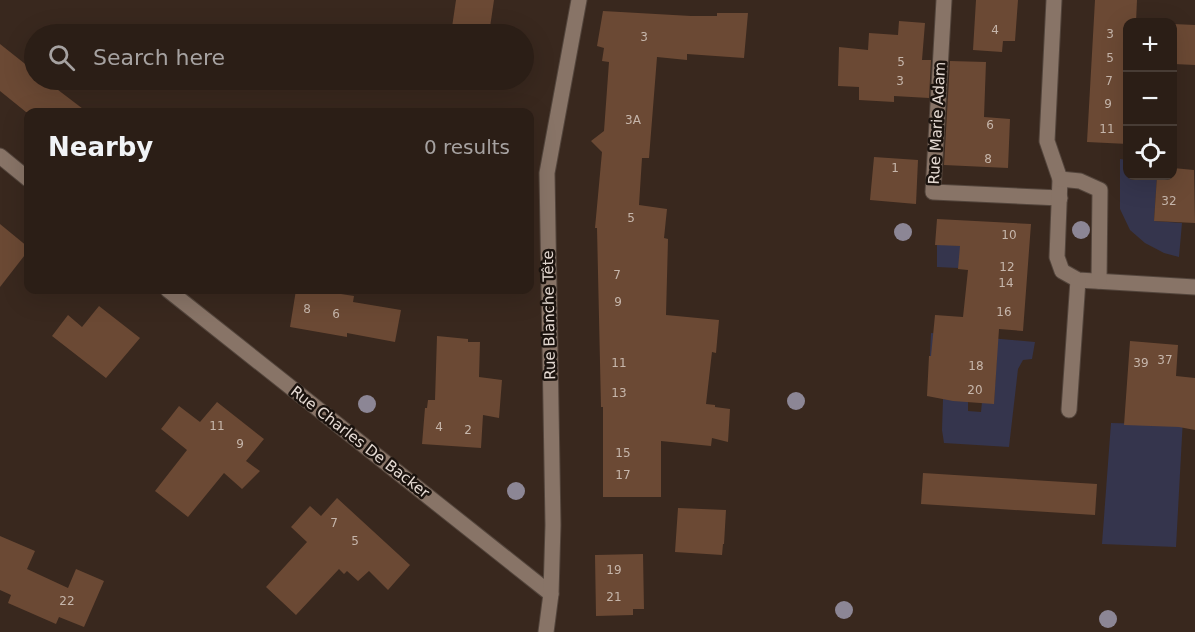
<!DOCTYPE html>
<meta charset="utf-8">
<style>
:root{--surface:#2b1e16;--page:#372b23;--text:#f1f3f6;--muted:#a6a2a1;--line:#473c35}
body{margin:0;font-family:"DejaVu Sans",sans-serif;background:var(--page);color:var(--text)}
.controls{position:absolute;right:18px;top:18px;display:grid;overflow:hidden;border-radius:12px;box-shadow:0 6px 24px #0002}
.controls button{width:54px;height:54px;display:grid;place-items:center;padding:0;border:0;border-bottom:2px solid var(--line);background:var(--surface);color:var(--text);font:30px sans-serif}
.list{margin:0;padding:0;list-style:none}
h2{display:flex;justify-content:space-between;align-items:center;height:78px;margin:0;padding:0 24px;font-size:26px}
h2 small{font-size:20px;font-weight:400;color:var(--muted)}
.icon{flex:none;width:33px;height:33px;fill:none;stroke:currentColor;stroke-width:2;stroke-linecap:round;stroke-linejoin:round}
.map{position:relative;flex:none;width:1195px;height:632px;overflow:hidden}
.search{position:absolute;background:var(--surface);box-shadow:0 6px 24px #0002;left:24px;top:24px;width:510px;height:66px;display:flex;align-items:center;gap:15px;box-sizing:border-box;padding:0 21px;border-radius:33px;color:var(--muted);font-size:22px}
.panel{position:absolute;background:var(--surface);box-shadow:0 6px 24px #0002;left:24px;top:108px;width:510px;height:186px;border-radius:12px}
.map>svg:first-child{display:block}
.green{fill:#35354d}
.building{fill:#6b4934}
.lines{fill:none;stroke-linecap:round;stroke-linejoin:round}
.minor-casing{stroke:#53453c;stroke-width:17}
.minor{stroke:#887467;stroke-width:15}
.tree{fill:#8c8695}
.labels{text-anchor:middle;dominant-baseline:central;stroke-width:5;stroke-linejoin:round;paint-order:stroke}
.number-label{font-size:12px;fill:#c6b6ab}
.street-label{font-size:15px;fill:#e5dad3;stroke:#1b130e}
</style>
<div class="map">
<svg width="1195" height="632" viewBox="0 0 1195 632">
<rect width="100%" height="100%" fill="#39281e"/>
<g class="green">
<path d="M1120,159L1127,160L1128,176H1157L1154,221L1182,223L1179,257L1164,253L1145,243L1130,230L1120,209Z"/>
<path d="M937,244L988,248L958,268L937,267Z"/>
<path d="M931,333L1035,342L1032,359L1023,360L1018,369L1009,447L944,443L942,430L943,399L968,401V411L981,412L982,402H994L997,352L943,351L929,376Z"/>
<path d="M1184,400L1176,547L1102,544L1111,423L1150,424Z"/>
</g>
<g class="building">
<path d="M456,0H494L489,34H451Z"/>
<path d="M976,0H1018L1015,41H1003L1002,52L973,50Z"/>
<path d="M1095,0H1137L1136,22H1128V144L1087,142Z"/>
<path d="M603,11L691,16H717V13H748L744,58L687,54V60L657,57L649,158H642L639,205L667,209L664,238L668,239L666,315L719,320L716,353L712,352L706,404L715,405V407L730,409L728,442L712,438L711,446L661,441V497H603V407H601L597,228H595L602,152L591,141L604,131L609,62L602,61L604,48L597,46Z"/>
<path d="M899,21L925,23L922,60H931L929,98L894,96V102L859,100V87L838,86L839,47L868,50L869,33L898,35Z"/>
<path d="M1173,24L1195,25V65L1174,64L1173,71Z"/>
<path d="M0,44L34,71V80H45L87,112H26L0,91Z"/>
<path d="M950,61L986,62L984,117L1010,119L1008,168L944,165Z"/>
<path d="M874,157L918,160L916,204L870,200Z"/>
<path d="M1173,168L1194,170L1195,223L1154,221L1157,176H1173Z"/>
<path d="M937,219L1031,224L1023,331L999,329L994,404L953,401L927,396L929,356H931L935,315L963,317L968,270L958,269L960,246L935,245Z"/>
<path d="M0,224L28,247V251L0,287Z"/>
<path d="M296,290H315L354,296L353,302L401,310L395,342L347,333V337L290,327Z"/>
<path d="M99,306L140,338L106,378L52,336L68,315L82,327Z"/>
<path d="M437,336L468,339V342H480L479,377L502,380L499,418L483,415L481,448L422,444L425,408H427L428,400H435Z"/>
<path d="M1130,341L1178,345L1176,376L1195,378V430L1179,427L1124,425Z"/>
<path d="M217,402L264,439L246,461L260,471L242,489L224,473L188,517L155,491L187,450L161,429L179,406L200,422Z"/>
<path d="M923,473L1097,484L1095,515L921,504Z"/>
<path d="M337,498L410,565L388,590L369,571L358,581L347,571L344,574L339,569L296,615L266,587L307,542L291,527L310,506L321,516Z"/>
<path d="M678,508L726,510L724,544H723L722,555L675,552Z"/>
<path d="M0,536L35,551L27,569L68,588L76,569L104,581L84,627L59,617L56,624L8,603L11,595L0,590Z"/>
<path d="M643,554L644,609H633V615L596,616L595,555Z"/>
</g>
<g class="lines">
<defs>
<g id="minor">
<path d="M944,0L933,192L1060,198"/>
<path d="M1054,0L1047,141L1060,179L1057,257L1062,271L1078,280L1195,287"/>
<path d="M0,156L28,179"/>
<path d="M1060,179L1080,181L1100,190L1099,281"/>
<path d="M168,290L551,594"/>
<path d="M1069,410L1078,280"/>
<path d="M546,632L551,594L553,525L547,173L579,0"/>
</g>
</defs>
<use href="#minor" class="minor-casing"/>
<use href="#minor" class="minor"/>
</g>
<g class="tree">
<circle cx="1081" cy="230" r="9"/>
<circle cx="903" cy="232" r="9"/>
<circle cx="796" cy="401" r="9"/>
<circle cx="367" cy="404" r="9"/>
<circle cx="516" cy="491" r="9"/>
<circle cx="844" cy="610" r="9"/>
<circle cx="1108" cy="619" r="9"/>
</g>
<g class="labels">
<g class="number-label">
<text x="995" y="30">4</text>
<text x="1110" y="34">3</text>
<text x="644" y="37">3</text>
<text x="1110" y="58">5</text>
<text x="901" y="62">5</text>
<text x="900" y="81">3</text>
<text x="1109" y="81">7</text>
<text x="1108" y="104">9</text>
<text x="633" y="120">3A</text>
<text x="990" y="125">6</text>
<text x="1107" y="129">11</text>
<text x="988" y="159">8</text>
<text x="895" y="168">1</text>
<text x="1169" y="201">32</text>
<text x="631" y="218">5</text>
<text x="1009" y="235">10</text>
<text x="1007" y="267">12</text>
<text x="617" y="275">7</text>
<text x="1006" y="283">14</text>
<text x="618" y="302">9</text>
<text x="307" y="309">8</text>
<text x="1004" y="312">16</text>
<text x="336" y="314">6</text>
<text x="1165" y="360">37</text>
<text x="619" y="363">11</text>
<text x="1141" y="363">39</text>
<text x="976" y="366">18</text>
<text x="975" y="390">20</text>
<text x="619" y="393">13</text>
<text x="217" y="426">11</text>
<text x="439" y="427">4</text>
<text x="468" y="430">2</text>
<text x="240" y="444">9</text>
<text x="623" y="453">15</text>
<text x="623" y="475">17</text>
<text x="334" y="523">7</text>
<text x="355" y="541">5</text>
<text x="614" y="570">19</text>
<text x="614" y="597">21</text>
<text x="67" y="601">22</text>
</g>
<g class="street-label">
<text transform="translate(937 123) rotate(-87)">Rue Marie Adam</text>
<text transform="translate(549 315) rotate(-91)">Rue Blanche Tête</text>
<text transform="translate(360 442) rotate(38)">Rue Charles De Backer</text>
</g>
</g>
</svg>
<div class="controls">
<button>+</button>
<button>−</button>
<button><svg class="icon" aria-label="locate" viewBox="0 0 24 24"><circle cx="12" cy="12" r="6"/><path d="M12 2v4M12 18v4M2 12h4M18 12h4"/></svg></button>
</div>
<div class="search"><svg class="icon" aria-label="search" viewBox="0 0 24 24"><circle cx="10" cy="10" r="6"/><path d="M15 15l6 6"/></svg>Search here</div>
<section class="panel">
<h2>Nearby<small>0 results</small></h2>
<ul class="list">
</ul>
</section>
</div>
